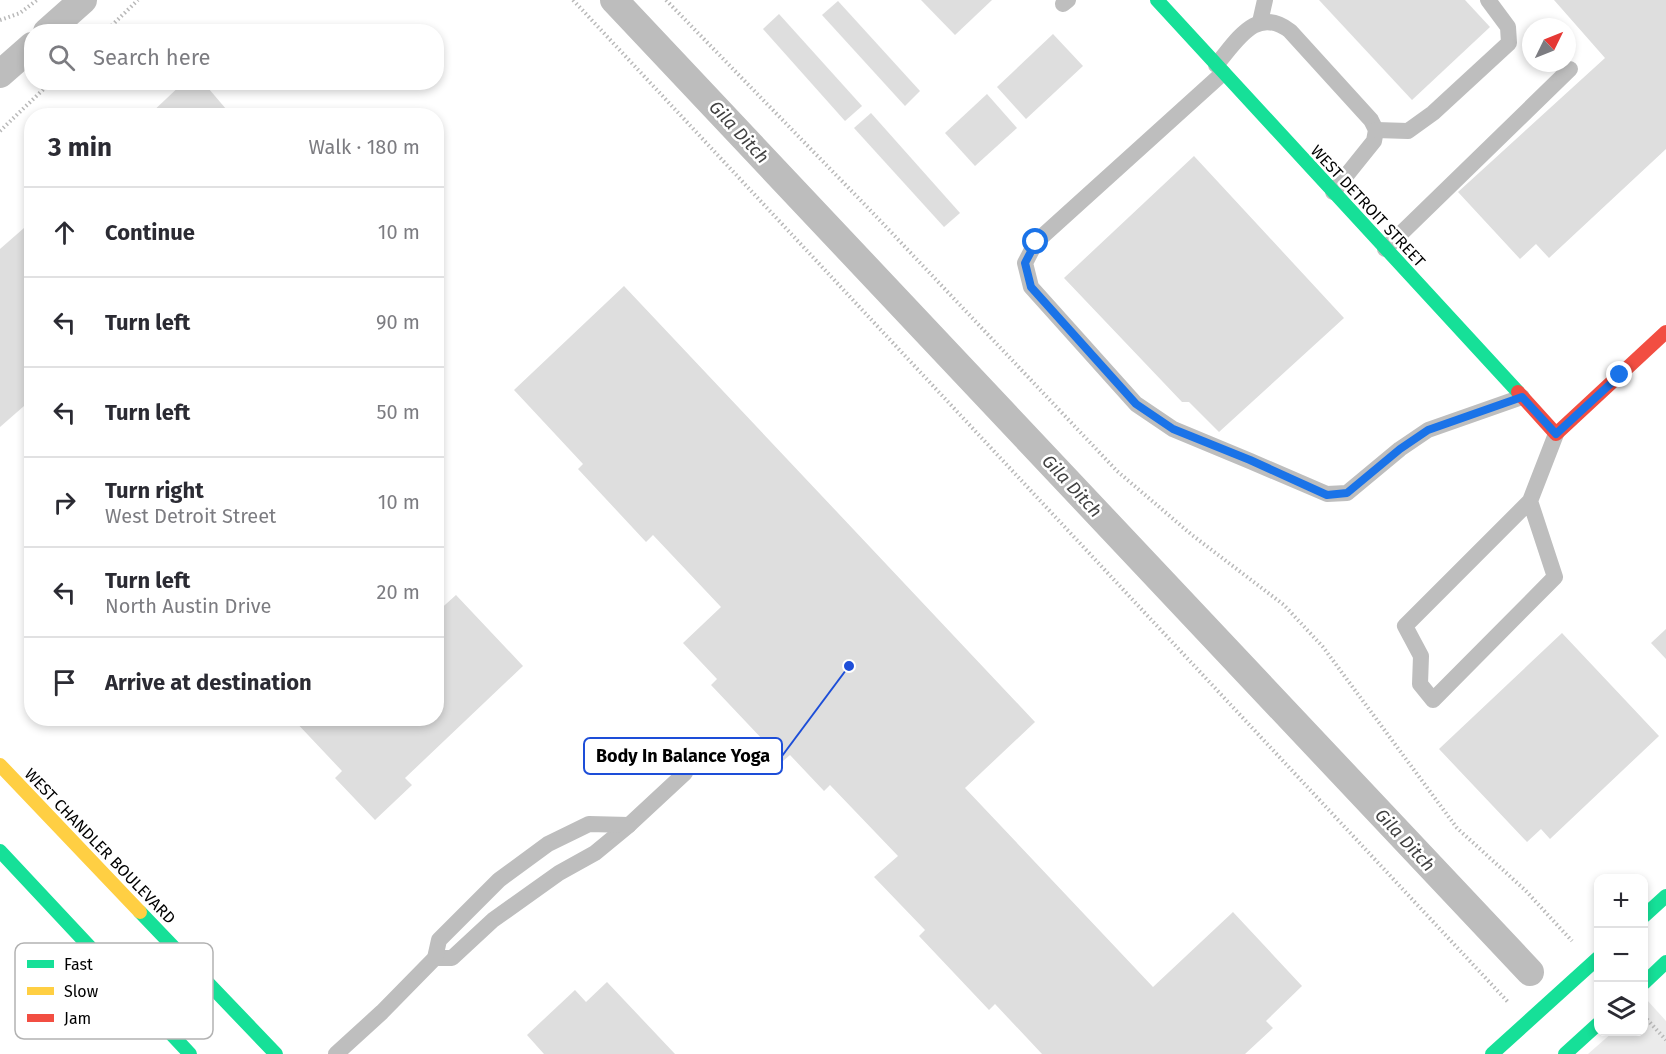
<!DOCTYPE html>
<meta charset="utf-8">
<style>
:root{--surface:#fff;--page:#f2f2f3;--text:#2b2b33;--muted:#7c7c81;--line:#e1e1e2}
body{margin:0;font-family:"Fira Sans",sans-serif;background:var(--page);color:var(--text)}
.controls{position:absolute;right:18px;bottom:18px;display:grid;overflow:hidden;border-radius:12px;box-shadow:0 3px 9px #0003}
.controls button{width:54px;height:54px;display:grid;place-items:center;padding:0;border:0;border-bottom:2px solid var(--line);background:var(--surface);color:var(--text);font:30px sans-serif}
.compass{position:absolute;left:1522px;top:18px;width:54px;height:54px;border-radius:50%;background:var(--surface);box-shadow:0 3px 9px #0003;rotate:47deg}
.stop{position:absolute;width:18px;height:18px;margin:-14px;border:4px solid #1a73e8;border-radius:50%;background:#fff}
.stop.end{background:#1a73e8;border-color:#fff;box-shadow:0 2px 6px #0008}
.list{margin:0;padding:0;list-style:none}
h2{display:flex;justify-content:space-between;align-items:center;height:78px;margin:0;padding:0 24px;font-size:26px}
h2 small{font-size:20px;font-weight:400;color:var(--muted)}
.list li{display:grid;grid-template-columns:39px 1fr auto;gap:18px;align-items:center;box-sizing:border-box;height:90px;padding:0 24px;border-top:2px solid var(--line)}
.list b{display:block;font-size:22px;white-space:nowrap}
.list p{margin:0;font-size:20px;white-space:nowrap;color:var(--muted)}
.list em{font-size:20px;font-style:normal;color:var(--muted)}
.icon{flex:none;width:33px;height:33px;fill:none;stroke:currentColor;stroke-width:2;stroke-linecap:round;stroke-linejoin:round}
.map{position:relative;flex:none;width:1666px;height:1054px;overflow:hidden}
.search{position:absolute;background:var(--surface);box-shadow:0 3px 9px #0003;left:24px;top:24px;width:420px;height:66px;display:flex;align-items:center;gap:15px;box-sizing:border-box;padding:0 21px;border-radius:24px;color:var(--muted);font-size:22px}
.panel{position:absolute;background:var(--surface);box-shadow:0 3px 9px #0003;left:24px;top:108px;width:420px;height:618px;border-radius:24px}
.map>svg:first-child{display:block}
.green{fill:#ebebeb}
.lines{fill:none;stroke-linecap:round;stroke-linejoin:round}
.canal{stroke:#bdbdbd;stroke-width:28}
.building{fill:#dedede}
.path{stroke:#b9b9b9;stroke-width:4;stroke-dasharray:1.5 3;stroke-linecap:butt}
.lane{stroke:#bebebe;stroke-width:16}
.fast{stroke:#16e098;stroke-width:14}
.slow{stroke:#ffcf43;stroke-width:14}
.jam{stroke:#f24e42;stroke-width:14}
.route{stroke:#1a73e8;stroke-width:8}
.labels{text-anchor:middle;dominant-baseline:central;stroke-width:5;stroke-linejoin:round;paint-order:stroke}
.street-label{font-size:16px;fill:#000;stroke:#fff}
.water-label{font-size:18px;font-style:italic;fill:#424242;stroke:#fff}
.key{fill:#fff;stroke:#b2b2b2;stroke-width:1.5}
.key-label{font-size:16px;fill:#000}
.leader{fill:none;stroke:#1d4ed8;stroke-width:2}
.callout-dot{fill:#1d4ed8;stroke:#fff;stroke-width:2}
.callout{fill:#fff;stroke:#1d4ed8;stroke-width:2}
.callout-label{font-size:18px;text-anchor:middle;font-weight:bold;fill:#000}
</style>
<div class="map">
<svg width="1666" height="1054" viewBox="0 0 1666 1054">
<rect width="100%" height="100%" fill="#fff"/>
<path class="green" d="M1647,1000L1666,1021V1054H1588L1613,1032H1644V1004Z"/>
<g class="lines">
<g class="canal">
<path d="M614,0L1530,972"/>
<path d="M47,32L83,0"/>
<path d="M0,74L32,46"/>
</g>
</g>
<g class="building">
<path d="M921,0H992L955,35Z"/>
<path d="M1319,0H1465L1490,27L1412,100Z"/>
<path d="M1554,0H1666V149L1549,258L1536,244L1520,259L1458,192L1605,58Z"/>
<path d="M838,1L920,91L905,106L822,15Z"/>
<path d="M779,14L862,106L845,121L763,29Z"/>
<path d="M1053,34L1083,66L1026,119L997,87Z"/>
<path d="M184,82H203L232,116H148Z"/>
<path d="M987,94L1017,128L975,166L945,133Z"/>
<path d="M871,113L960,213L944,227L854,128Z"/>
<path d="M1194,156L1344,318L1219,432L1189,402H1182L1064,278Z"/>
<path d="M32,221V399L0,427V249Z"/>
<path d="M624,286L1035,722L965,788L1153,987L1233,912L1302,986L1266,1021L1273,1028L1245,1054H1042L995,1004L989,1010L919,936L925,930L874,877L898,856L830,785L824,791L790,755L783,761L711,685L717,679L683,643L721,607L653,535L646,542L578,469L583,464L514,390Z"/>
<path d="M456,595L523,666L405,778L412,785L375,820L335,778L342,771L292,718H436V613Z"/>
<path d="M1666,629V659L1651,643Z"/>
<path d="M1562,633L1659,736L1550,839L1541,829L1527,842L1439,749Z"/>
<path d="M607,982L675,1054H544L527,1035L575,990L586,1002Z"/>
</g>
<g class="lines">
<g class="path">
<path d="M573,0L1508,1002"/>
<path d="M666,0L872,212L1117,471L1192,535L1284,605L1323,647L1457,828L1525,890L1572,941"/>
<path d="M0,20L20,13L37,0"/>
<path d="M105,32L138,0"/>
<path d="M0,131L51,82"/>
<path d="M1644,1016L1666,1040"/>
</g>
<g class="lane">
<path d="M1063,4L1068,0"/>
<path d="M1260,22L1265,0"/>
<path d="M1216,65C1237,41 1256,5 1290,31L1371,120L1376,130L1374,141L1333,192"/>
<path d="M1223,73L1036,242L1025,263L1031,287L1136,404L1173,429L1250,461L1327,494L1347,493L1400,449L1428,430L1522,397"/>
<path d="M1376,130L1408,131L1433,113L1509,43L1508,27L1488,0"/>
<path d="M1385,249L1570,69"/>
<path d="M1530,501L1555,577L1433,700L1420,684L1421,656L1405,626L1530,501L1556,434"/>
<path d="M435,958H452L493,920L559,873L595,853L629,825L685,773"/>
<path d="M336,1054L382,1012L435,958L439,940L499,880L548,844L589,824L629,825"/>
</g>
<g class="fast">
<path d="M1157,0L1518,392"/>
<path d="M0,851L190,1054"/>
<path d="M140,912L276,1054"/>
<path d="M1644,916L1666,896"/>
<path d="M1644,983L1666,962"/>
<path d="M1492,1054L1598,958"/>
<path d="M1565,1054L1598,1024"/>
</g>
<path class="slow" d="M0,765L140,912"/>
<path class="jam" d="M1518,392L1556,434L1666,332"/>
</g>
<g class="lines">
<path class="route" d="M1036,242L1025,263L1031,287L1136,404L1173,429L1250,460L1327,495L1347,493L1400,449L1428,430L1522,397L1556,434L1620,375"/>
</g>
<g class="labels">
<g class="street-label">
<text transform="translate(1368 206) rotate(47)">WEST DETROIT STREET</text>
<text transform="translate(100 846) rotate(46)">WEST CHANDLER BOULEVARD</text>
</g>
<g class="water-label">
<text transform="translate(739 132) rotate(47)">Gila Ditch</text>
<text transform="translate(1072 486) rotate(47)">Gila Ditch</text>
<text transform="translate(1405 840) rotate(47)">Gila Ditch</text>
</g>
</g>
<rect x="15" y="943" width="198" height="96" rx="9" class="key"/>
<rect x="27" y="960" width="27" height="8" fill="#16e098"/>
<rect x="27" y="987" width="27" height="8" fill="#ffcf43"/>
<rect x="27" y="1014" width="27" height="8" fill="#f24e42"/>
<g class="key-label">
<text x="64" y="970">Fast</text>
<text x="64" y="997">Slow</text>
<text x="64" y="1024">Jam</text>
</g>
<path class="leader" d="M849 666L782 756"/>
<circle class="callout-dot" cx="849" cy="666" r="6"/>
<rect class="callout" x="584" y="738" width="198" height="36" rx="6"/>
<g class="callout-label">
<text x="683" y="762">Body In Balance Yoga</text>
</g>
</svg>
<div class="controls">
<button>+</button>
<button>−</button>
<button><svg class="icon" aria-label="layers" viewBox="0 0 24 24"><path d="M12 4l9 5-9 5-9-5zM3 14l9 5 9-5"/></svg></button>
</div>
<svg class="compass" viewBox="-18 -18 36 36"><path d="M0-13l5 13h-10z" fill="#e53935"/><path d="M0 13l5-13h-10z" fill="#7c7c81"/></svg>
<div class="stop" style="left:1036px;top:242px"></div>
<div class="stop end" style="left:1620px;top:375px"></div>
<div class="search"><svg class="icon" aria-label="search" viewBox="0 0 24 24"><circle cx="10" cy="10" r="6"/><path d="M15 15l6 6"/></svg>Search here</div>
<section class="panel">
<h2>3 min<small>Walk · 180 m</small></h2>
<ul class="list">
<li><svg class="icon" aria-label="ahead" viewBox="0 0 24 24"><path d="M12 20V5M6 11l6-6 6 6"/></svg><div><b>Continue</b></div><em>10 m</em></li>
<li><svg class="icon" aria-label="left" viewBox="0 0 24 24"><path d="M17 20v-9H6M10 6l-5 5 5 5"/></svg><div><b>Turn left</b></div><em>90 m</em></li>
<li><svg class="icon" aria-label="left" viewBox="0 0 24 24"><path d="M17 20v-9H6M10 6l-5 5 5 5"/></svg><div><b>Turn left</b></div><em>50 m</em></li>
<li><svg class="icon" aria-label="right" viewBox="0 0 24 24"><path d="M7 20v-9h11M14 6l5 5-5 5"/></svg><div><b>Turn right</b><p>West Detroit Street</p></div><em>10 m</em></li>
<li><svg class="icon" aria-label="left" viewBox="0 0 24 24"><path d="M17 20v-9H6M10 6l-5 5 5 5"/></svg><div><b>Turn left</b><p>North Austin Drive</p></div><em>20 m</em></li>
<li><svg class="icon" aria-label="arrive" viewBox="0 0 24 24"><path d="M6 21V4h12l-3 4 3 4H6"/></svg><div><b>Arrive at destination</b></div></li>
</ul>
</section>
</div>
